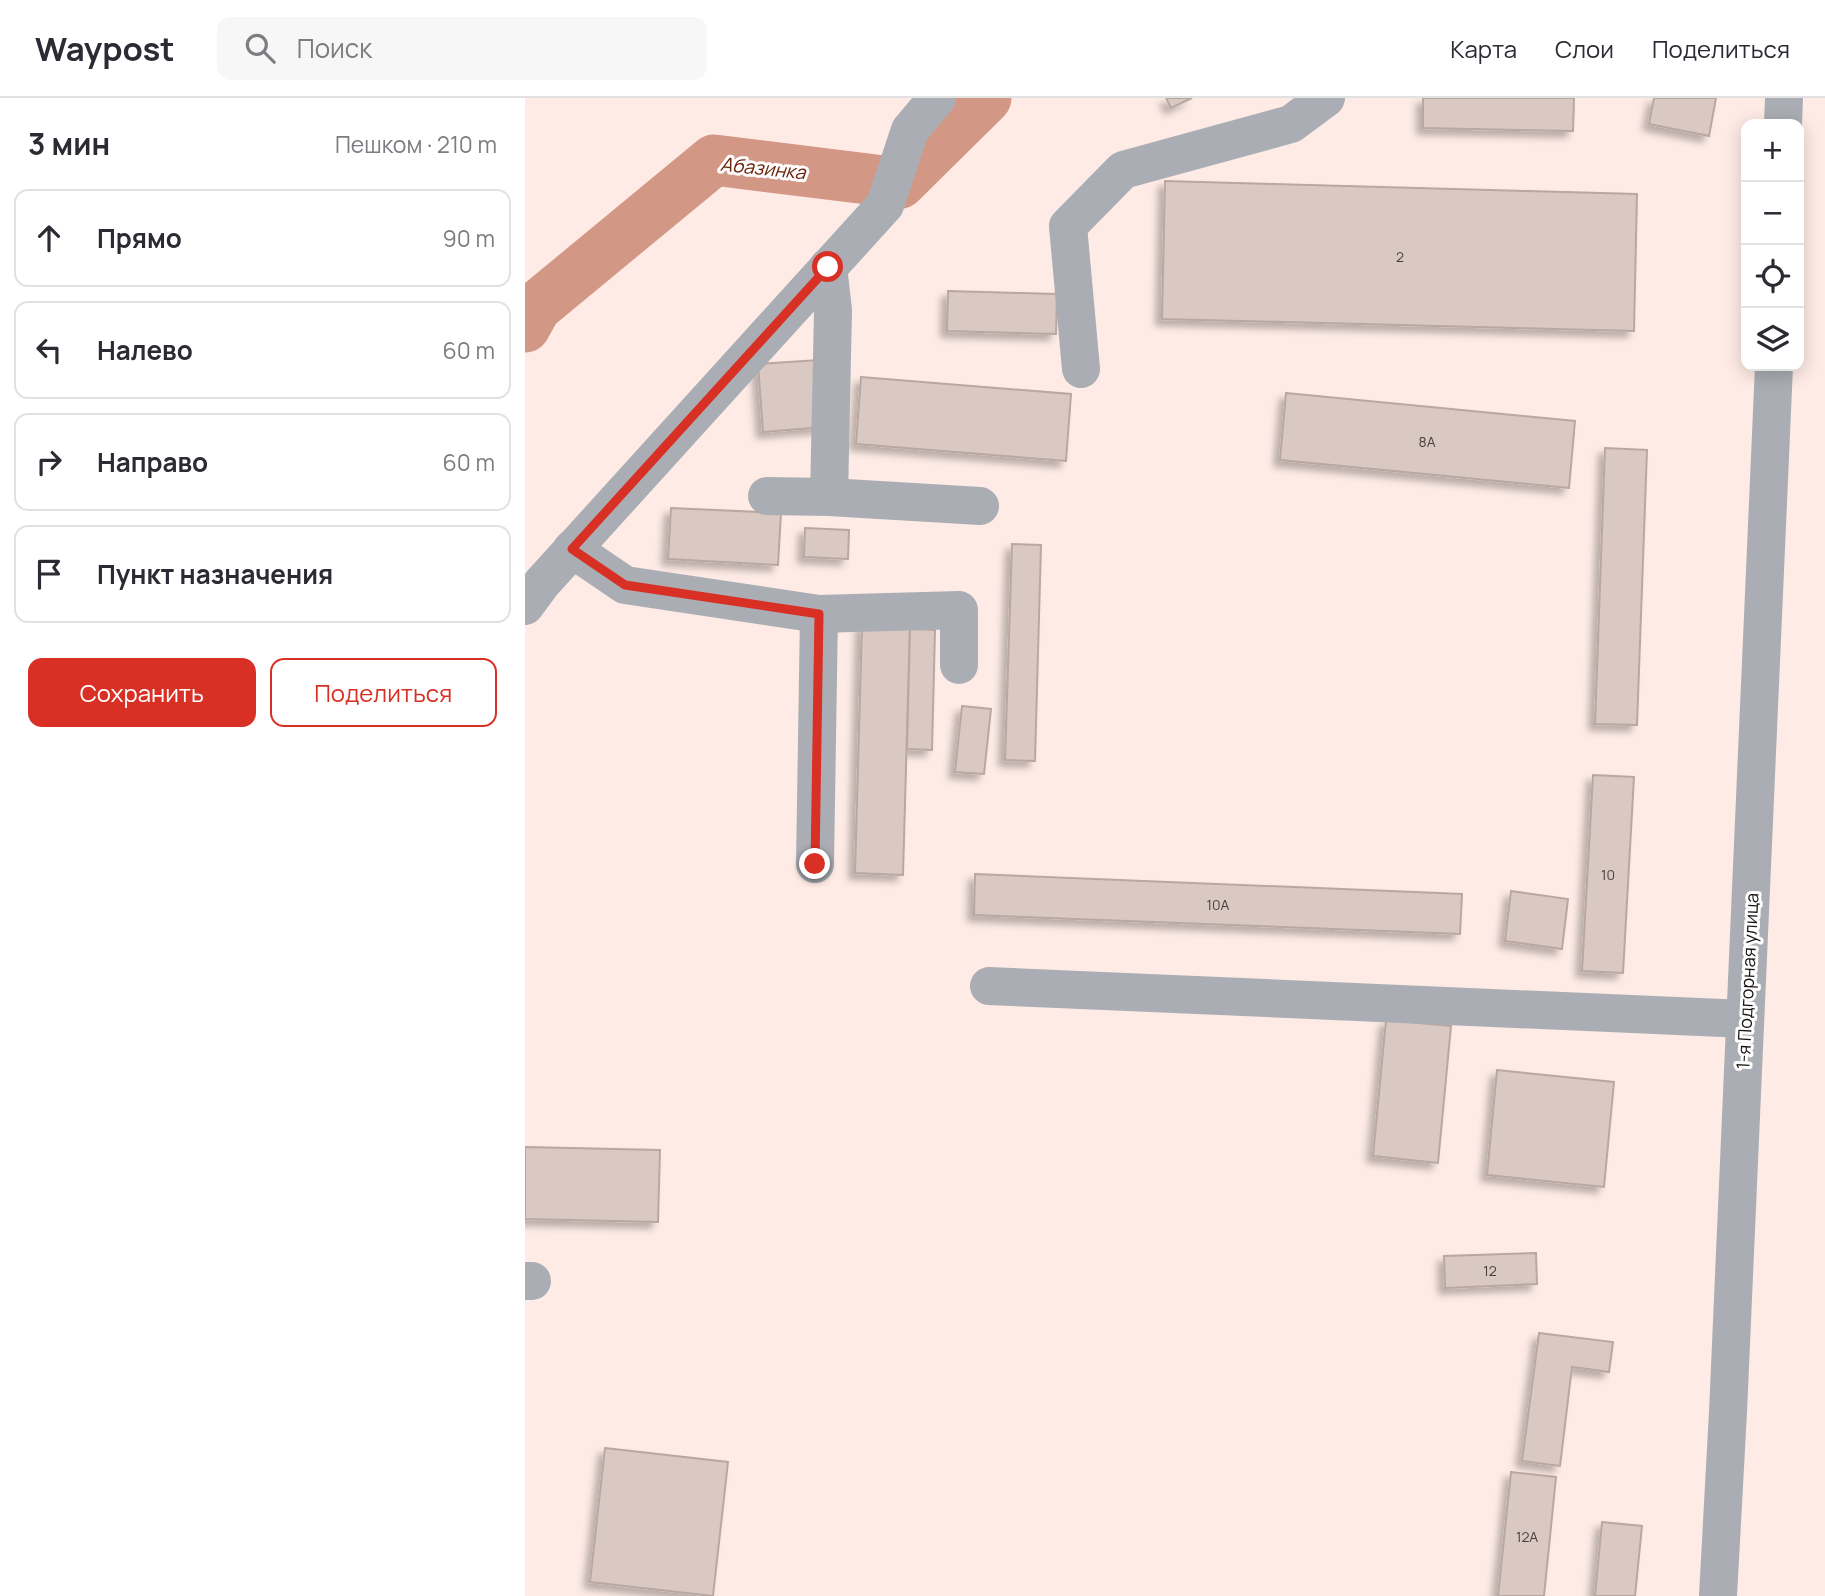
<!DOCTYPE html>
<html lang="ru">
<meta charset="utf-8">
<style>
:root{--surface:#fff;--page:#f7f7f7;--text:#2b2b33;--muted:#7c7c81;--line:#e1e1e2;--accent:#d93025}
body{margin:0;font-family:Manrope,sans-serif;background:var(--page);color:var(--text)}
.controls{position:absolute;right:21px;top:21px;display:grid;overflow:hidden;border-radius:14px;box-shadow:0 4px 18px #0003}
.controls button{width:63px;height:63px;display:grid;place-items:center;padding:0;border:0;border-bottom:2px solid var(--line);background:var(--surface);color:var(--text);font:35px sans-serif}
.stop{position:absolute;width:21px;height:21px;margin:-16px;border:5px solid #d93025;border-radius:50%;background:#fff}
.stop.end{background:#d93025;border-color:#fff;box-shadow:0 2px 7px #0008}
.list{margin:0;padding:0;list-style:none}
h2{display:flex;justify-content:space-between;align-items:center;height:91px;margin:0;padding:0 28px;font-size:30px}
h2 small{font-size:23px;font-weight:400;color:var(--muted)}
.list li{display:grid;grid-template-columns:46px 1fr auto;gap:21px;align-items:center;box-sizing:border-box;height:98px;margin:0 14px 14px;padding:0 14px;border:2px solid var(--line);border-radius:14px}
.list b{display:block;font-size:26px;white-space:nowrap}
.list em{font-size:23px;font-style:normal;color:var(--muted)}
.actions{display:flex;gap:14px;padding:21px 28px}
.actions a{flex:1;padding:16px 0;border:2px solid var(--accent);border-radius:14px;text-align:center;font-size:24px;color:var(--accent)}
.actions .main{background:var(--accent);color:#fff}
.icon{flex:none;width:38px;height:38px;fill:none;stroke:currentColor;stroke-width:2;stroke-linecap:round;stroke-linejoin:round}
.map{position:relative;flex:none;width:1300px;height:1498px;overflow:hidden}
header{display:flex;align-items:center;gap:42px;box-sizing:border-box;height:98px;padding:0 35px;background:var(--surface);border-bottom:2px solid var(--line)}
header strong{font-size:33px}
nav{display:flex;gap:38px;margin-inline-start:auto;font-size:24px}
.search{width:490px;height:63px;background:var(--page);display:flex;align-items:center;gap:18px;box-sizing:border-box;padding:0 24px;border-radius:14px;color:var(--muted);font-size:26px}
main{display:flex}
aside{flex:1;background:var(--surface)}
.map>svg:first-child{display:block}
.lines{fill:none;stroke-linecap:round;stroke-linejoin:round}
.river{stroke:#d39885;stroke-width:51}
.building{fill:#dac8c2;stroke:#b9a7a1;stroke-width:2;filter:url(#shadow)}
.minor{stroke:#aaaeb4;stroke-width:38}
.route{stroke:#d93025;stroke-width:9}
.labels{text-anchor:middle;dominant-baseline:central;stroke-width:6;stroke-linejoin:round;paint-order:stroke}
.number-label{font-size:14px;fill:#49403c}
.street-label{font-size:18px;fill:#191210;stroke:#fdfdfd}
.water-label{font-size:19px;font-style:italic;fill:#6a240a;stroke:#fdfdfd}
</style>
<header>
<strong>Waypost</strong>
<div class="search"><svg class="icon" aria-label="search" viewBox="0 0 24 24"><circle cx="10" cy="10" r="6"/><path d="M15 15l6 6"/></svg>Поиск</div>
<nav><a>Карта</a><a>Слои</a><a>Поделиться</a></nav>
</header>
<main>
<aside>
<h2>3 мин<small>Пешком · 210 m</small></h2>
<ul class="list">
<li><svg class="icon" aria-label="ahead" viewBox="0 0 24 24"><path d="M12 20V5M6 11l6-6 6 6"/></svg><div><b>Прямо</b></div><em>90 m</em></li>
<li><svg class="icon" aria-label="left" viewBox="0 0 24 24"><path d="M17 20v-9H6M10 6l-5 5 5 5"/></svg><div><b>Налево</b></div><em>60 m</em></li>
<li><svg class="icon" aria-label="right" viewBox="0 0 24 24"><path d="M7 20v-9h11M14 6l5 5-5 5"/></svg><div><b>Направо</b></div><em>60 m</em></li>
<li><svg class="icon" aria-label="arrive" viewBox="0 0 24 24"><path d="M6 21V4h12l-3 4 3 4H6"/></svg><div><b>Пункт назначения</b></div></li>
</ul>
<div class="actions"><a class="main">Сохранить</a><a>Поделиться</a></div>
</aside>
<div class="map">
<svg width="1300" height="1498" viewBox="0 0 1300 1498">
<defs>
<filter id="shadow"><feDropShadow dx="-6" dy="6" stdDeviation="3.5" flood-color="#0004"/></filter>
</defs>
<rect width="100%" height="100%" fill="#feebe5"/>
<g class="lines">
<path class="river" d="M0,229L11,209L189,62L375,85L461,0"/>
</g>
<g class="building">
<path d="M641,0H667L646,10Z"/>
<path d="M898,0H1049L1048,33L898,30Z"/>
<path d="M1129,0H1191L1184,38L1124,26Z"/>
<path d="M640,83L1112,96L1109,233L637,221Z"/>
<path d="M423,193L532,196L531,236L422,233Z"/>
<path d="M294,262L299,329L238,334L233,266Z"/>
<path d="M336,279L546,296L541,363L331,346Z"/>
<path d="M761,295L1050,323L1044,390L755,362Z"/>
<path d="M1080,350L1122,352L1112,627L1070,626Z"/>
<path d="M146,410L256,415L253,467L143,461Z"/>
<path d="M280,430L324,432L323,461L279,459Z"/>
<path d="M487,446L516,447L510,663L480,662Z"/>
<path d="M337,526L385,528L378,777L330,775Z"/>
<path d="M385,531L410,532L407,652L382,651Z"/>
<path d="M437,608L466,611L459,676L430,674Z"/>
<path d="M1068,677L1109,679L1098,875L1057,873Z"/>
<path d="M450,776L937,796L935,836L449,817Z"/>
<path d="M986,793L1043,801L1037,851L980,843Z"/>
<path d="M861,922L926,928L913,1065L848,1058Z"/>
<path d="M972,972L1089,984L1079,1089L962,1077Z"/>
<path d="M0,1049L135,1052L133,1124L0,1121Z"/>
<path d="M1011,1155L1012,1186L920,1190L919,1158Z"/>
<path d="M1014,1235L1088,1244L1084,1274L1047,1269L1035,1368L997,1363Z"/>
<path d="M80,1350L203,1364L188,1498L65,1484Z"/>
<path d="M986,1374L1031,1379L1019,1498H973Z"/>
<path d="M1077,1424L1117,1428L1110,1498H1070Z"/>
</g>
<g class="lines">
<g class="minor">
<path d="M1258,26L1259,0"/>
<path d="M303,169L308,212L304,399"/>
<path d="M556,271L543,128L598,72L766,26L801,0"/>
<path d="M242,398L304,399L455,408"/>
<path d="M47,451L100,487L294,516L434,512V567"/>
<path d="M0,508L17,485L360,107L385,32L412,0"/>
<path d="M290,766L294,516"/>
<path d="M464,888L1220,921"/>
<path d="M0,1183H7"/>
<path d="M1193,1498L1203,1314L1249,268"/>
</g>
</g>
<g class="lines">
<path class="route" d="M290,766L294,516L100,487L47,451L303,169"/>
</g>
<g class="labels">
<g class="number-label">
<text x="875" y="158">2</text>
<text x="902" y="343">8А</text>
<text x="1083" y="776">10</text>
<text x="693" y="806">10А</text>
<text x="965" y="1172">12</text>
<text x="1002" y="1438">12А</text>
</g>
<g class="street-label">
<text transform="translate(1222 883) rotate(-87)">1-я Подгорная улица</text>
</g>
<g class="water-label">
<text transform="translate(238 70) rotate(6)">Абазинка</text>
</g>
</g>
</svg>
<div class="controls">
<button>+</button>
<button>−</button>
<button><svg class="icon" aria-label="locate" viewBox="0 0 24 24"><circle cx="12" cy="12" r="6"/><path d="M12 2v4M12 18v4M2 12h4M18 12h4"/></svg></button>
<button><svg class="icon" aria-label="layers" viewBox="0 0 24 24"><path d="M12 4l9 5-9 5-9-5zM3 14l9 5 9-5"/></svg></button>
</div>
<div class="stop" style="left:303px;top:169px"></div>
<div class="stop end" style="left:290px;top:766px"></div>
</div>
</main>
